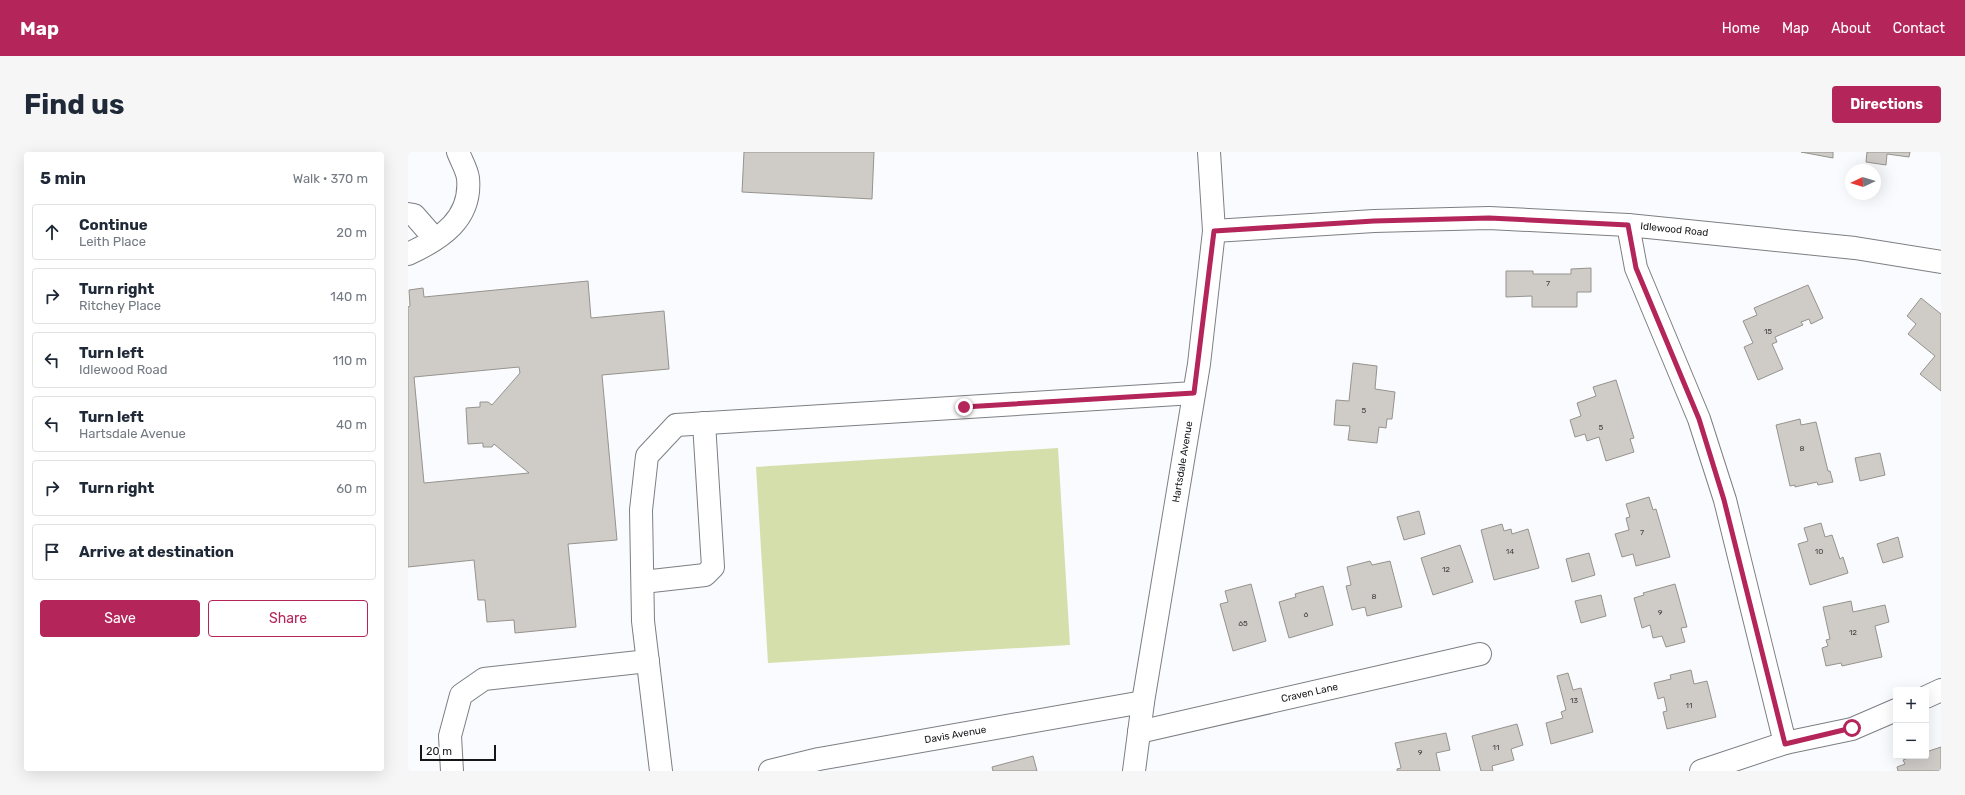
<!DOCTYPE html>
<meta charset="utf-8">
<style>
:root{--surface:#fff;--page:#f6f6f7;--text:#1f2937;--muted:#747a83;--line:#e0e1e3;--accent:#b4255a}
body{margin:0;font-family:Rubik,sans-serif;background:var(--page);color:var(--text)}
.controls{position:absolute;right:12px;bottom:12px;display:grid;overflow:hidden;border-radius:4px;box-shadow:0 4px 16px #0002}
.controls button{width:36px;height:36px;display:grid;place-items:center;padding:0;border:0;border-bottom:1px solid var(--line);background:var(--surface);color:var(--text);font:20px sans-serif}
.compass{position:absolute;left:1437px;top:12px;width:36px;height:36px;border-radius:50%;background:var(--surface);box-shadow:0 4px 16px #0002;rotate:266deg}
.scale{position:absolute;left:12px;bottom:10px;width:76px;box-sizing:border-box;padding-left:4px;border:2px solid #151618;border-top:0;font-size:11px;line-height:14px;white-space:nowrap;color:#151618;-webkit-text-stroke:3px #fff;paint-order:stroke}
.stop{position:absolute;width:12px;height:12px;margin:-9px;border:3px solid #b4255a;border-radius:50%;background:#fff}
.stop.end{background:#b4255a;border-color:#fff;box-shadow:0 1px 4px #0008}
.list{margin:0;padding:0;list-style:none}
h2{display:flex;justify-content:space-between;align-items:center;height:52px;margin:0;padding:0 16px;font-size:17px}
h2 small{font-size:13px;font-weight:400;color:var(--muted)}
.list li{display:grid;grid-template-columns:26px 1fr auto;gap:12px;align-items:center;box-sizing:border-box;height:56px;margin:0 8px 8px;padding:0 8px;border:1px solid var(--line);border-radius:4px}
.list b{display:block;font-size:15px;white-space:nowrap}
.list p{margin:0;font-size:13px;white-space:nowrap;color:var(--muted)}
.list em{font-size:13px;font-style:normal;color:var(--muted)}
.actions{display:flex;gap:8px;padding:12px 16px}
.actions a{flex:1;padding:9px 0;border:1px solid var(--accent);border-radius:4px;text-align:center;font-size:14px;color:var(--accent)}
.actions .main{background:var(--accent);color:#fff}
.icon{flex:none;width:22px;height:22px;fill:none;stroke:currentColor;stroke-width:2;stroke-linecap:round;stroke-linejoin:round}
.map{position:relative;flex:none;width:1533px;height:619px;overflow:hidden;border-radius:4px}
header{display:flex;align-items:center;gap:24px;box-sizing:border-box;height:56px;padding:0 20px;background:var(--accent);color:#fff}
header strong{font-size:19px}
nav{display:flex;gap:22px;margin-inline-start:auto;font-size:14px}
.intro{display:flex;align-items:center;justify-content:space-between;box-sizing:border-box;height:96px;padding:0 24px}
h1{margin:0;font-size:28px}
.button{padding:10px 18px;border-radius:4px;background:var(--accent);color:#fff;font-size:14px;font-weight:700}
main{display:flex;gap:24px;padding:0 24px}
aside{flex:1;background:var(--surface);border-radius:4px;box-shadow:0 4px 16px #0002}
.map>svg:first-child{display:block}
.green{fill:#d4dfac}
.building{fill:#cfccc8;stroke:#96938e;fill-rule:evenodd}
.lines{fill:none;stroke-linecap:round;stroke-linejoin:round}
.minor-casing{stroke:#7c7f83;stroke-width:24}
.minor{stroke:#fff;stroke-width:22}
.route{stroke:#b4255a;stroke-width:5}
.labels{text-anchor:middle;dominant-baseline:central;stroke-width:3;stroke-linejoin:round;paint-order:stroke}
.number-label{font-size:8px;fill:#444}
.street-label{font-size:10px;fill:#151618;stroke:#fff}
</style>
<header>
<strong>Map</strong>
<nav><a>Home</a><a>Map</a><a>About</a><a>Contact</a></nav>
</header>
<div class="intro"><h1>Find us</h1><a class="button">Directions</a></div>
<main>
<aside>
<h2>5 min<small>Walk · 370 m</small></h2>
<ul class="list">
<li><svg class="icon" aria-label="ahead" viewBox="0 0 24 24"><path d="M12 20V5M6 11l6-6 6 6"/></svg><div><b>Continue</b><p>Leith Place</p></div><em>20 m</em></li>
<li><svg class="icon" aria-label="right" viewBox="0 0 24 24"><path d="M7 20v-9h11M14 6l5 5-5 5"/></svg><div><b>Turn right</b><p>Ritchey Place</p></div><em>140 m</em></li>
<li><svg class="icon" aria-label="left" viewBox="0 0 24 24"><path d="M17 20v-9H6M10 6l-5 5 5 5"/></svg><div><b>Turn left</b><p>Idlewood Road</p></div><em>110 m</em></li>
<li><svg class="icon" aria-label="left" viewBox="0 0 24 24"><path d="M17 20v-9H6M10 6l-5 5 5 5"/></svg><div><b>Turn left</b><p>Hartsdale Avenue</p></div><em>40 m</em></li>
<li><svg class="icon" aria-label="right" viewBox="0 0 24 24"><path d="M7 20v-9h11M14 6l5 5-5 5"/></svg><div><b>Turn right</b></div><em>60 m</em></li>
<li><svg class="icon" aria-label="arrive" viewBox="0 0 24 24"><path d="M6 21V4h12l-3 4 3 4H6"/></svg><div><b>Arrive at destination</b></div></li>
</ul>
<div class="actions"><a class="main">Save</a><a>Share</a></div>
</aside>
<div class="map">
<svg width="1533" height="619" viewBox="0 0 1533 619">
<rect width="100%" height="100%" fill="#fafbfe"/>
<path class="green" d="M650,296L662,493L360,511L348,315Z"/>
<g class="building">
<path d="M336,0H466L464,47L334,40Z"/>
<path d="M1393,0H1425V6Z"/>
<path d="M1459,0H1502L1501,5L1479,2L1478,13L1458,10Z"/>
<path d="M1183,116V140H1169V155H1124V144L1098,145V119H1125V122H1163V117Z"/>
<path d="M180,129L183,166L256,159L261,217L194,223L209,388L160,392L168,475L107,481L106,468L79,470L77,448H70L66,408L0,415V155L2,154L1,138L15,136L16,145ZM111,215L112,221L84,253L80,250H72V255L58,256L60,292L75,291V295H84L86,292L121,321L16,331L6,225Z"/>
<path d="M1400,133L1415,166L1403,172L1401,167L1393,170L1395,173L1367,185L1369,190L1364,192L1375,217L1350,228L1336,195L1345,191L1335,169L1349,163L1346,156Z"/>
<path d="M1513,146L1533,162V239L1512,222L1527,204L1500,182L1508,172L1499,164Z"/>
<path d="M945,211L969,214L967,237L987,240L984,267H979L978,276L971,275L969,291L940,288L942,274L926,273L928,248L941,249Z"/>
<path d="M1208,228L1226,286L1222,287L1226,300L1198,309L1191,285L1179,289L1177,282L1167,285L1162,268L1173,264L1169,251L1188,244L1185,235Z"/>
<path d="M1392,267L1393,273L1408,270L1420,319H1422L1425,330L1410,333L1409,330L1387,335V333L1382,334L1368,273Z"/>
<path d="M1472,301L1477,323L1452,329L1447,306Z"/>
<path d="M1241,345L1245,358L1248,357L1262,405L1228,414L1225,402L1214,405L1207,382L1221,378L1218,366L1222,365L1218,352Z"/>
<path d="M1011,359L1017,382L996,388L989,365Z"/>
<path d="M1413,371L1417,385L1424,383L1432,407L1435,405L1440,421L1402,433L1390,392L1400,389L1396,376Z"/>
<path d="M1094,372L1096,379L1103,377L1104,382L1120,377L1131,416L1086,428L1073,378Z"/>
<path d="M1490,385L1495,405L1475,411L1469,392Z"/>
<path d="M1052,393L1065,430L1025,443L1013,406Z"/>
<path d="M1181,401L1187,423L1164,430L1158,407Z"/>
<path d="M962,409L964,413L982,409L994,455L959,464L957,455L944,458L938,434L943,433L939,415Z"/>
<path d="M843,432L858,489L825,499L812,452L820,450L817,439Z"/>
<path d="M1267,432L1279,475L1273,476L1277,490L1258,495L1254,484L1245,486L1242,473L1234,476L1226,446L1236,443L1235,441Z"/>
<path d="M915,434L925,473L881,486L871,450L888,445L887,442Z"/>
<path d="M1193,443L1198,464L1173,471L1167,449Z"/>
<path d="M1443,449L1445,460L1477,453L1481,470L1467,474L1474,505L1434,514L1433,511L1418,514L1414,496L1420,494L1418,488L1422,487L1415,455Z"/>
<path d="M1283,518L1286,532L1299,529L1308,565L1259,577L1255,560L1259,559L1256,545L1250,547L1246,531L1263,527L1262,523Z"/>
<path d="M1160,521L1165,538L1173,536L1185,580L1143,592L1138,571L1155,566L1153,560L1158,558L1149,524Z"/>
<path d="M1109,572L1115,593L1103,597L1106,608L1084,614L1085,619H1073L1064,584Z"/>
<path d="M1038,581L1042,598L1028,601L1032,619H989V617L993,616L987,591Z"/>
<path d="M1533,595V619H1490L1489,615L1497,612L1495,608L1506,604H1518V600Z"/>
<path d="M625,604L629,619H585L584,615Z"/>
</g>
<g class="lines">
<defs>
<g id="minor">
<path d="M0,62L6,63L27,87"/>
<path d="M1220,73L1228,116L1291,267L1317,348L1377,591"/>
<path id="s1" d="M806,79L966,69L1081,66L1220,73L1447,96L1533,110"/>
<path d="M0,102C33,87 64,67 60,26C59,18 53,8 50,0"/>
<path d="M235,430L297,423L305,415L296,271"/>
<path d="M1518,545L1533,538"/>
<path id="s2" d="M731,580L1072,502"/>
<path d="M44,619L42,584L53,543L76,527L240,509"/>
<path d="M253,619L235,469L233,358L239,304L268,273L786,241"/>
<path id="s3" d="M362,619L411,607L735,550"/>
<path id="s4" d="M726,619L735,550L791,212L806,79L801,0"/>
<path d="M1293,619L1377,591L1444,577L1488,558"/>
</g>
</defs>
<use href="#minor" class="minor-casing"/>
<use href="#minor" class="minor"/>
</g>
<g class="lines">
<path class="route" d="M556,255L786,241L806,79L966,69L1081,66L1220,73L1228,116L1291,267L1316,348L1377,592L1444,576"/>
</g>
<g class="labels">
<g class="number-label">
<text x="1140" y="131">7</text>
<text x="1360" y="179">15</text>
<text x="956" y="258">5</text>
<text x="1193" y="275">5</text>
<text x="1394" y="296">8</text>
<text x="1234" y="380">7</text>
<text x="1102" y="399">14</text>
<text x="1411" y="399">10</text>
<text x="1038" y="417">12</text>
<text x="966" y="444">8</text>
<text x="1252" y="460">9</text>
<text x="898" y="462">6</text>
<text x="835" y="471">65</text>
<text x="1445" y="480">12</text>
<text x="1166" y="548">13</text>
<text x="1281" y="553">11</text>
<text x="1088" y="595">11</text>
<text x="1012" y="600">9</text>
</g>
<g class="street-label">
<text stroke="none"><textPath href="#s1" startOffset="461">Idlewood Road</textPath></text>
<text stroke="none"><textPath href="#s4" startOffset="313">Hartsdale Avenue</textPath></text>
<text stroke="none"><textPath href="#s2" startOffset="175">Craven Lane</textPath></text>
<text stroke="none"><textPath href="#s3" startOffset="189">Davis Avenue</textPath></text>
</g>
</g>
</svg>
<div class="controls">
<button>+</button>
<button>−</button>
</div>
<svg class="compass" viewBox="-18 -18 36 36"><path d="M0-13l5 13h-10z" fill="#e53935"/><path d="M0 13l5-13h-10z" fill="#747a83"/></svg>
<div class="scale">20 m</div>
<div class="stop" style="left:1444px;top:576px"></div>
<div class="stop end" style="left:556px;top:255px"></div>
</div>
</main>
